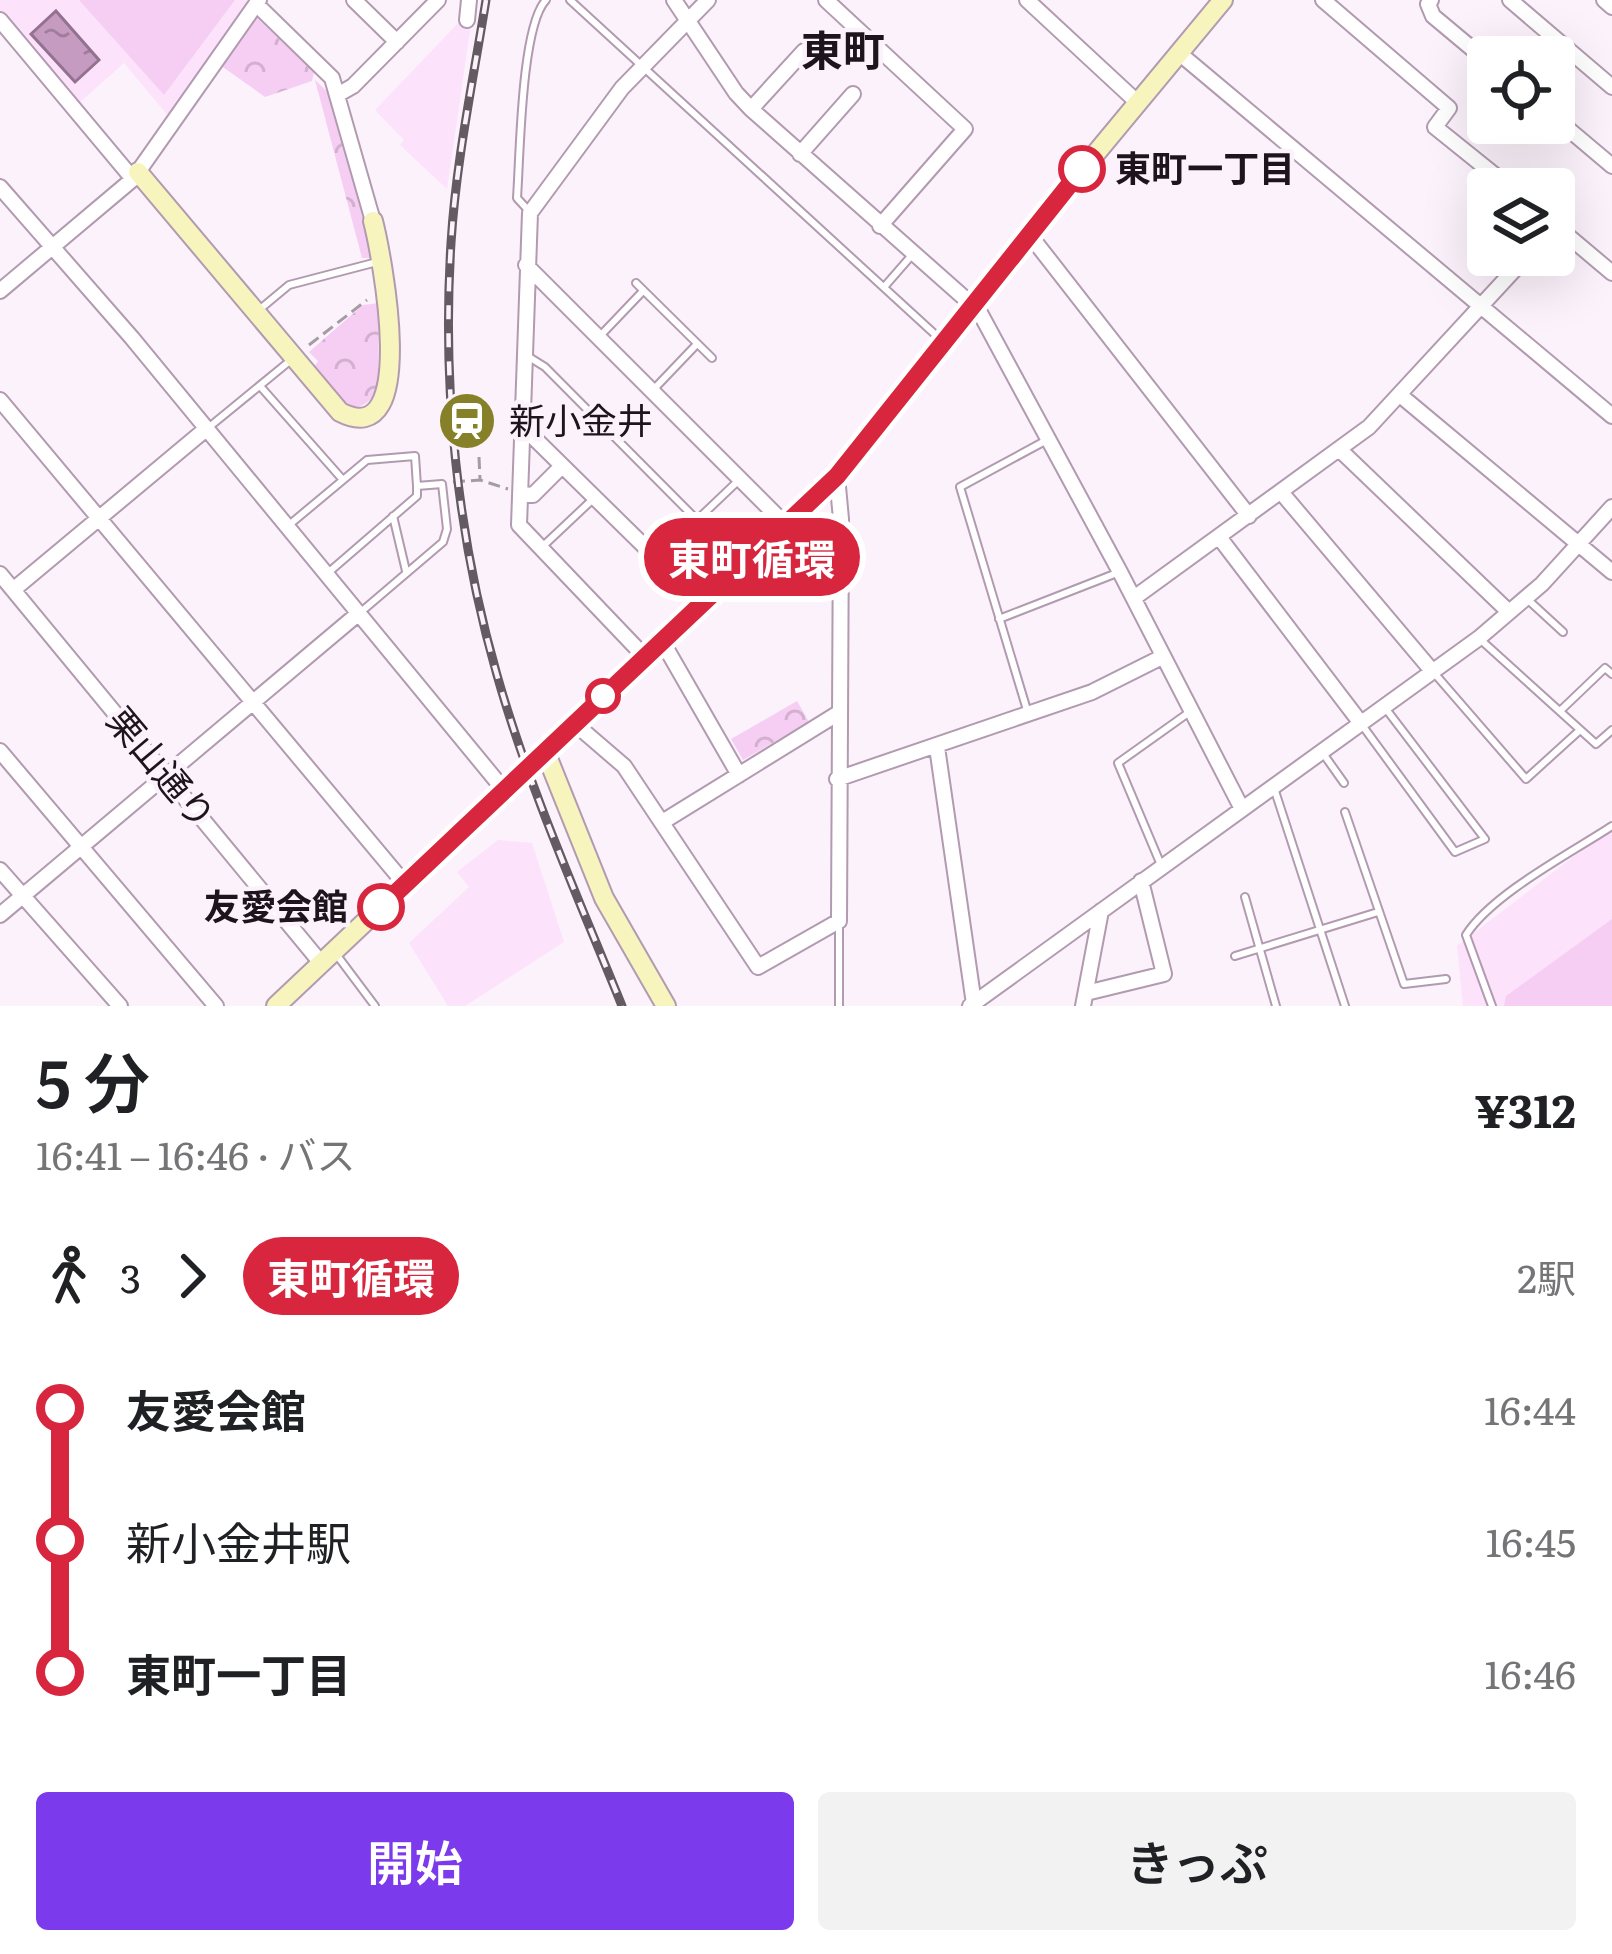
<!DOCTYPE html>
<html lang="ja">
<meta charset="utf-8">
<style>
body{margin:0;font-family:Literata,"Noto Sans JP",serif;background:#f2f2f2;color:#202124;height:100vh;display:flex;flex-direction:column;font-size:45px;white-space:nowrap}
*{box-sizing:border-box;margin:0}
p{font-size:39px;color:#757577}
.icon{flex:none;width:66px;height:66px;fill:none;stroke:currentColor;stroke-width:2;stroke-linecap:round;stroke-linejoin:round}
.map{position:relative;height:1006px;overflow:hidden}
.drawer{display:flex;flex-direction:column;background:#fff;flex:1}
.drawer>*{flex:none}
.badge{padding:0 24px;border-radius:39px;font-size:42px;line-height:78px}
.fabs{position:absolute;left:1467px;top:36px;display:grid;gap:24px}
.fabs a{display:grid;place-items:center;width:108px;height:108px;border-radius:12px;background:#fff;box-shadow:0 12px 48px #0002;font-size:60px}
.map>.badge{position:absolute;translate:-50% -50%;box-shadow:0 0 0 6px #fff}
.legs{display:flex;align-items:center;gap:18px;height:132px;padding:0 36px;font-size:39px}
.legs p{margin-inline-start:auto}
.head{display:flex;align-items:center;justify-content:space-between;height:204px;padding:0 36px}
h1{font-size:66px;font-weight:600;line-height:90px}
.primary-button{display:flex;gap:24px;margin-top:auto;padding:24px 36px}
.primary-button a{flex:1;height:138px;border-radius:12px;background:#7c3aed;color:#fff;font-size:48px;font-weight:600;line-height:138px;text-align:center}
.primary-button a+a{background:#f2f2f2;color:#202124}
ul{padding:0 36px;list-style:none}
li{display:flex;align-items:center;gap:42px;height:132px;font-size:45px}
li i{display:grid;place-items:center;width:18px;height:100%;margin:0 15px;background:currentColor}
li i::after{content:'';width:30px;height:30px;margin:-15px;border:9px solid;border-radius:50%;background:#fff}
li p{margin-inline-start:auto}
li:first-child i{background:linear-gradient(#0000 50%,currentColor 0)}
li:last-child i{background:linear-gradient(currentColor 50%,#0000 0)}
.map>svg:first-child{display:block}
.built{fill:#fce2fa}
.forest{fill:url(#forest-crowns)}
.garden{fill:#f6cef3}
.water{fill:url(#water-ripples);stroke:#937290;stroke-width:3}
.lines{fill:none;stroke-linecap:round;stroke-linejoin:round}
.lane-casing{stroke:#b29ab0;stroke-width:10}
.street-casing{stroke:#b29ab0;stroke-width:18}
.secondary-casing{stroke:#b29ab0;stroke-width:22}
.path{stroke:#a59ba4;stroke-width:3;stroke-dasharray:12 6;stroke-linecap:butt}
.lane{stroke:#fff;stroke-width:6}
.street{stroke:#fff;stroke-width:14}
.secondary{stroke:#f7f4be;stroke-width:18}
.rail-casing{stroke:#635a62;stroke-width:9}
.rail{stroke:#fcf2fb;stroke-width:4.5;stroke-dasharray:14;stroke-linecap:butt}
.line-1-casing{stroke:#fff;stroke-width:27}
.line-1{stroke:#d7263d;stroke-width:18}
.stop-1-dot{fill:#fff;stroke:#d7263d;stroke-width:6}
.labels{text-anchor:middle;stroke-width:9;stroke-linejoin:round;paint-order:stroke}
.stop-label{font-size:36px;font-weight:bold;fill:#1d141c;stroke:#fcf2fb;text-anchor:start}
.poi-label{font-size:36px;fill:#1d141c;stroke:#fcf2fb;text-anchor:start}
.street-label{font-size:36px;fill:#1d141c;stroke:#fcf2fb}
.quarter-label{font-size:42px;font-weight:bold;fill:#1d141c;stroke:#fcf2fb}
</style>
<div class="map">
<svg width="1612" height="1006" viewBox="0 0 1612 1006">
<defs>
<pattern id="forest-crowns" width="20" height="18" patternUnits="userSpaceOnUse" patternTransform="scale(3)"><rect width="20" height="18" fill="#f6cef3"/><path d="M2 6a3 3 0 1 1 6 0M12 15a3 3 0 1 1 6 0" fill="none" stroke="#d2b0d0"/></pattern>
<pattern id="water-ripples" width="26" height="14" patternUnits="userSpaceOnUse" patternTransform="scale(3)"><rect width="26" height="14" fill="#c69bc2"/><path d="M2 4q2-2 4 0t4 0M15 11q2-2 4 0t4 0" fill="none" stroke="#a07d9d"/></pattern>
</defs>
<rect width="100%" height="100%" fill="#fcf2fb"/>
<path class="built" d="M0,0H252L170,118L124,63L79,103L0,10Z
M463,18L471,24L447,189L400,145L404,140L375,110Z
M1612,827V1006H1463L1457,946Z
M498,840L532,843L564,942L465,1006H448L409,943L469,887L457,872Z"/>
<path class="forest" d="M255,16L314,72L312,81L265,97L220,65Z
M315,80L335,99L369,222L372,258H362Z
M379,303L378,390C353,429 331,390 313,369L318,361L309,352L363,305Z
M797,701L809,722L743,760L731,739Z"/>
<path class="garden" d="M79,0H235L164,95Z
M1612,919V1006H1504L1506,996Z"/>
<path class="water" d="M56,11L99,60L75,82L31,34Z"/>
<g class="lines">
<defs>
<path id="lane" d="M570,0L939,338
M528,210L517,198C520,157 521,26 546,0
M636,283L712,358
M885,286L912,255
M259,310L289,285L377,262
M601,335L643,291
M529,357L545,367L697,520L739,480
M260,386L343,480
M654,389L697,344
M208,428L291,360
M393,516L406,571
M289,525L367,460L415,456L417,486L442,484L447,529L443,542L362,611
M541,548L592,500
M329,572L417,496V488
M1526,598L1563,632
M999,619L1117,573
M1482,641L1596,744L1612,730
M1435,674L1526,779L1580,730
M1027,710L960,487L1045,441
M1560,711L1605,668L1612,674
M1362,725L1455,852L1485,839L1386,709
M1322,752L1344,783
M1274,788L1345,1006
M1345,812L1404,984L1446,979
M1161,865L1118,763L1191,711
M1245,897L1276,1006
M839,926V1006
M336,954L375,1006
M1235,956L1378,912
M1492,1006L1466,935C1492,894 1571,853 1612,826"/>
<path id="street" d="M354,0L397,42
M674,0L736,93L751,109L979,311L1120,572L1241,807
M826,0L965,129L880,226
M1027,0L1137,102
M1323,0L1449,108L1435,127L1512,189
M1431,0L1428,4L1433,16L1488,62
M1510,0L1612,87
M1604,0L1612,7
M256,4L332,78L373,221
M0,20L133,179
M467,20L469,0
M1179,53L1612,416
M339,94L353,86L438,0
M751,109L804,51
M1554,117L1612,166
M800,154L853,94
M0,187L132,338L504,790
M1554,224L1612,273
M1029,234L1249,516
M526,265L786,525
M0,291L133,179L259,0
M1400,395L1612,572
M0,400L405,884
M525,429L702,603
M1340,450L1509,612
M1281,492L1433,672
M521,494L533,495L562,466
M1219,537L1360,722
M0,574L321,963
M13,590L206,429
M1134,598L1369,427L1528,255
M662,641L739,775
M645,657L519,525L530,213L622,88L708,0
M574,723L624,766L758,967L839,921L841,519L837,476
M937,747L974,1004
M0,751L216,1006
M837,779L1092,692L1162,657
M664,821L837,714
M0,870L120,1006
M0,915L359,613
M1086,993L1164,974L1141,881
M970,1006L1479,638L1542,584L1612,507
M1083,1006L1101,911"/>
<path id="secondary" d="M138,172L340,412C421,454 381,252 373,221
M545,751L604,898L666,1006
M276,1006L837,476L1029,234L1223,0"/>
</defs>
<use href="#lane" class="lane-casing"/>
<use href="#street" class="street-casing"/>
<use href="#secondary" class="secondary-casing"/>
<path class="path" d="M309,345L367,300
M479,457L480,479
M453,482L480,480L508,489"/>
<use href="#lane" class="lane"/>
<use href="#street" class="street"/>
<use href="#secondary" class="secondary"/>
<defs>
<path id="rail" d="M486,0C473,81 456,161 451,243C442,387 457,536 497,675C529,788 578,897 622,1006"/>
</defs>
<use href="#rail" class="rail-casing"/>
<use href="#rail" class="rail"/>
</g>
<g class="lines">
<defs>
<path id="line-1" d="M381,907L837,476L1082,169"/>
</defs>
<use href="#line-1" class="line-1-casing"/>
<use href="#line-1" class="line-1"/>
</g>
<defs>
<symbol id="station-disc" viewBox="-11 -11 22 22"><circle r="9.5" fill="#868028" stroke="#fcf2fb"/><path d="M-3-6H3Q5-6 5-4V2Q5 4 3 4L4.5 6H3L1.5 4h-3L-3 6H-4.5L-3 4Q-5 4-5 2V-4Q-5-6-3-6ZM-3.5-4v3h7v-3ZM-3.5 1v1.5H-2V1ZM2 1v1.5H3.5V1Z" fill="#fff"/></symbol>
</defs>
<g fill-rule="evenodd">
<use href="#station-disc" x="434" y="388" width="66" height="66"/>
</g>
<g class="stop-1-dot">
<circle cx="1082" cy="169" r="21"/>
<circle cx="603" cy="696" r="15"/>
<circle cx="381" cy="907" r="21"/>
</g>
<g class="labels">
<g class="stop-label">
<text x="1115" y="182">東町一丁目</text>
<text x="348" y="920" text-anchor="end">友愛会館</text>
</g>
<g class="poi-label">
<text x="509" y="434">新小金井</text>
</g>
<g class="street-label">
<text transform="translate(161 768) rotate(50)" y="13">栗山通り</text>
</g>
<g class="quarter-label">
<text x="843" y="66">東町</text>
</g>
</g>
</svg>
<div class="fabs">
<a><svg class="icon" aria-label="locate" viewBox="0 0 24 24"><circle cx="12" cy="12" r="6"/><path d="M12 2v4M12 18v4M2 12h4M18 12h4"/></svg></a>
<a><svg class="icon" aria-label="layers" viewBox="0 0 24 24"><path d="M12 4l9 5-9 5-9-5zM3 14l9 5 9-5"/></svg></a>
</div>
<b class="badge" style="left:752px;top:557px;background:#d7263d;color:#fff">東町循環</b>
</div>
<section class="drawer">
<div class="head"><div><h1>5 分</h1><p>16:41 – 16:46 · バス</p></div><b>¥312</b></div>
<div class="legs"><svg class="icon" aria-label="walk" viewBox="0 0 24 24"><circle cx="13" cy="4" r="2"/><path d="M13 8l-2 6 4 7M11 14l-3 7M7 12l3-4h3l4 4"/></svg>3<svg class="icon" aria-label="forward" viewBox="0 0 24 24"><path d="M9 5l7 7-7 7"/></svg><b class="badge" style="background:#d7263d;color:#fff">東町循環</b><p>2駅</p></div>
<ul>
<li><i style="color:#d7263d"></i><b>友愛会館</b><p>16:44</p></li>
<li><i style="color:#d7263d"></i><span>新小金井駅</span><p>16:45</p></li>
<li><i style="color:#d7263d"></i><b>東町一丁目</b><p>16:46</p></li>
</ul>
<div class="primary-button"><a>開始</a><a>きっぷ</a></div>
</section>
